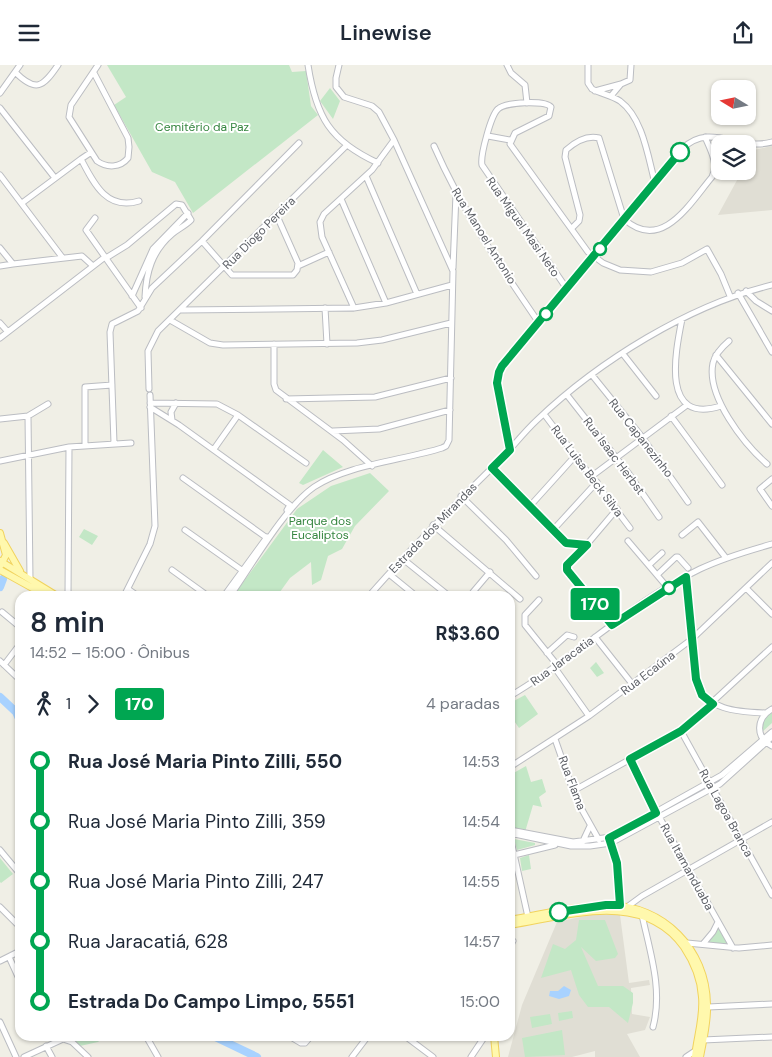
<!DOCTYPE html>
<html lang="pt">
<meta charset="utf-8">
<style>
body{margin:0;font-family:"DM Sans",sans-serif;background:#f6f6f7;color:#1f2937;height:100vh;display:flex;flex-direction:column;font-size:19px;white-space:nowrap}
*{box-sizing:border-box;margin:0}
p{font-size:16px;color:#747a83}
.icon{flex:none;width:28px;height:28px;fill:none;stroke:currentColor;stroke-width:2;stroke-linecap:round;stroke-linejoin:round}
.map{position:relative;flex:1;overflow:hidden}
.panel{position:absolute;left:15px;top:526px;width:500px;height:450px;display:flex;flex-direction:column;background:#fff;border-radius:15px;box-shadow:0 1px 4px #0004}
.panel>*{flex:none}
.badge{padding:0 10px;border-radius:4px;font-size:18px;line-height:32px}
.needle{width:32px;rotate:280deg}
.tools{position:absolute;left:711px;top:15px;display:grid;gap:10px}
.tools a{display:grid;place-items:center;width:45px;height:45px;border-radius:10px;background:#fff;box-shadow:0 1px 4px #0004;font-size:25px}
.map>.badge{position:absolute;translate:-50% -50%;box-shadow:0 0 0 2px #fff}
.legs{display:flex;align-items:center;gap:8px;height:55px;padding:0 15px;font-size:16px}
.legs p{margin-inline-start:auto}
.head{display:flex;align-items:center;justify-content:space-between;height:85px;padding:0 15px}
h1{font-size:28px;font-weight:600;line-height:38px}
ul{padding:0 15px;list-style:none}
li{display:flex;align-items:center;gap:18px;height:60px;font-size:19px}
li i{display:grid;place-items:center;width:8px;height:100%;margin:0 6px;background:currentColor}
li i::after{content:'';width:12px;height:12px;margin:-6px;border:4px solid;border-radius:50%;background:#fff}
li p{margin-inline-start:auto}
li:first-child i{background:linear-gradient(#0000 50%,currentColor 0)}
li:last-child i{background:linear-gradient(currentColor 50%,#0000 0)}
header{display:flex;justify-content:space-between;align-items:center;height:65px;padding:0 15px;background:#fff;font-size:22px;font-weight:600}
.map>svg:first-child{display:block}
.education{fill:#e0ded4}
.green{fill:#c3e7c6}
.water{fill:#a8d2ff}
.lines{fill:none;stroke-linecap:round;stroke-linejoin:round}
.canal{stroke:#a8d2ff;stroke-width:4.5}
.river{stroke:#a8d2ff;stroke-width:8}
.minor-casing{stroke:#bbbdc2;stroke-width:7}
.major-casing{stroke:#f1d35e;stroke-width:8}
.minor{stroke:#fff;stroke-width:5}
.major{stroke:#fff8ad;stroke-width:6}
.line-1-casing{stroke:#fff;stroke-width:11}
.line-1{stroke:#00a651;stroke-width:8}
.stop-1-dot{fill:#fff;stroke:#00a651;stroke-width:2.5}
.labels{text-anchor:middle;stroke-width:4;stroke-linejoin:round;paint-order:stroke}
.park-label{font-size:12px;fill:#368640;stroke:#fff}
.street-label{font-size:12px;fill:#5e6167;stroke:#fff}
</style>
<header><svg class="icon" aria-label="menu" viewBox="0 0 24 24"><path d="M4 6h16M4 12h16M4 18h16"/></svg>Linewise<svg class="icon" aria-label="share" viewBox="0 0 24 24"><path d="M12 15V3M7 8l5-5 5 5M5 13v7h14v-7"/></svg></header>
<div class="map">
<svg width="772" height="992" viewBox="0 0 772 992">
<rect width="100%" height="100%" fill="#f0efe6"/>
<path class="education" d="M772,81V145L718,150L742,106H748V96L754,85Z
M595,849L620,850L629,918L649,915L650,920L631,923L632,949L650,952L645,965L627,969L640,992H595V986L572,992H508L522,940L557,857Z"/>
<path class="green" d="M107,0H289L292,7L306,6L311,41L318,50L193,148L175,117L152,107L114,40L126,32Z
M330,23L340,36L333,54L320,36Z
M323,385L343,402L303,420L299,418Z
M370,408L389,426L355,461L342,484L328,491L321,515L312,520L311,497L290,513L277,531H233L297,444L331,421Z
M84,464L98,471L92,480L79,472Z
M596,597L604,608L597,612L590,603Z
M525,630L538,649L519,663L510,650V638Z
M772,646V658L762,667V653Z
M526,701L531,717L542,714L546,727L539,732L542,742L533,740L525,767L510,762V710Z
M514,774L535,778V780L517,785Z
M529,790L531,804L522,806L520,793Z
M0,793L13,809L1,818L0,817Z
M579,855H605L618,889L615,893L596,896L581,882L598,921H623L633,928V938L628,958L609,942H588L579,930L571,905L541,913L553,879L565,884L576,875Z
M719,861L731,882L704,878Z
M572,946L573,953L559,956L558,948Z
M550,949L552,959L532,963L530,952Z
M562,965L565,990L525,992L522,973Z
M71,971H104L98,977L80,981Z"/>
<path class="water" d="M564,921L571,925L569,931L559,934L549,931L550,926H558Z"/>
<g class="lines">
<path class="canal" d="M16,647L20,652"/>
<path class="river" d="M0,522L3,514
M0,632L16,647L20,656
M213,971L257,992"/>
<defs>
<path id="minor" d="M308,0C316,52 330,76 378,98
M507,0L511,8L525,20L527,38
M588,0V18L592,24C601,29 611,30 620,36C643,53 648,92 655,118
M15,7C36,28 43,22 58,0
M94,8L128,73L129,82L128,93C120,103 107,103 97,96L69,52L71,40L98,0
M595,26L621,19
M0,28L20,0
M611,31L621,19L630,15L631,0
M0,43L55,113
M488,71L510,75
M434,81C462,145 500,201 539,258
M90,88L81,94C94,119 107,146 139,136
M0,110L62,192
M366,111L417,229
M341,134L386,238
M22,138L81,94
M95,153L86,165L105,192
M572,163L579,156L580,150L565,92L566,85C575,77 587,70 599,73L624,154C662,188 690,138 712,112C719,99 710,84 705,72
M202,176L232,210H293L297,205L298,198L277,151
M0,183L13,199L82,191L93,201
M106,193L127,180L176,139L182,140L191,155C185,161 178,164 172,169C152,186 146,208 145,232
M0,201L13,199
M298,201L329,187
M453,203L456,129
M567,224L482,100C480,91 491,50 498,44C505,37 545,35 551,42L549,51L515,68L510,79L588,187L603,198L620,205L651,207L682,198L707,184L721,209L730,231
M746,226L756,236L772,246
M738,228L772,287
M132,231L153,184L188,148
M325,243L327,279
M354,243L322,172L320,157L324,149L372,105L394,75
M181,245L354,243L386,238L452,220
M682,254C675,289 661,360 721,341
M170,255L210,278L223,280L357,278L382,275L451,258
M0,258L8,267
M0,273L105,192L141,243
M729,276C722,282 715,289 713,298C706,331 744,379 767,399
M274,279V319L276,325L343,375L372,401
M623,289L656,331
M716,290L772,359
M592,310L642,372L688,437
M149,324L148,286L158,266L346,81
M567,330L629,409L659,452
M286,334L375,332L451,313
M150,338L217,339L238,350L214,384
M150,342L179,360L283,435L290,440L287,445
M544,349L630,463
M238,350L306,398
M28,351L30,514
M671,351L722,420
M0,354L28,351L48,339
M172,355L171,347L176,338
M333,366L379,364L450,345
M114,378L110,267L112,259L138,246L152,223L202,176L299,78
M85,381V322L112,320
M511,385L498,325L499,307L682,84C711,56 738,87 772,77
M0,396L69,382L131,378
M492,403L566,478L587,480
M592,411L687,340
M183,413L267,473
M772,414L760,424L772,441
M461,431L506,475L536,511
M530,441L576,390
M433,460L520,534
M185,465L243,506
M553,465L597,417
M682,470L698,457L726,493
M628,476L668,523
M403,494L449,531
M649,500L662,488
M172,505L208,531
M389,509L416,531
M657,510L676,492H678L688,503
M686,512L696,614C705,646 738,647 766,648
M746,523L772,549
M128,524L138,531
M473,527L490,507
M68,531L69,382
M124,531L150,479L155,461L150,330
M224,531L267,472
M230,531C252,500 284,443 314,422C346,400 404,395 442,383L446,381L449,375L453,206L394,75L379,47L372,41L344,32L336,22V13L339,0
M369,531C410,484 454,440 498,397C512,383 523,368 537,355C599,296 689,240 772,220
M539,535L525,550V560L558,601
M2,547L20,562
M612,560L570,511L567,503L617,444
M595,572L633,620
M547,588L567,570L574,572
M0,596L20,615
M4,600L20,579
M555,603L589,651
M510,631C576,593 631,537 700,504C723,493 747,486 772,479
M772,644C756,653 755,673 772,681
M681,666L772,830
M555,674L576,734L599,775
M630,694L657,748L733,883
M510,702L589,651L692,574L772,498
M573,726L681,666L772,582
M510,765L573,777L611,772L722,710L772,667
M510,768L571,781H590L611,778L720,719L772,672
M510,771L528,852
M610,775L617,798L620,841
M582,778L590,761
M0,785L20,809
M510,791L555,780
M0,842L20,862
M627,842L642,831L772,757
M642,850C650,887 663,925 653,962
M687,878L739,883L772,880
M703,879L713,867L718,857
M510,882L513,876
M9,892L20,916
M0,896L20,886
M708,942L772,939
M0,957L16,992
M146,971L158,992
M281,971V972
M405,971L433,992
M291,972L301,978H305L311,971
M703,975L772,972
M46,981L52,992
M24,992L63,974L72,977L88,992
M352,992L368,971
M471,992L485,971
M686,992L695,986"/>
<path id="major" d="M0,468L6,490L1,500
M4,478L20,506
M0,496L57,531
M0,505L47,531
M510,855C540,850 578,840 608,840C664,841 706,884 707,939C708,957 703,975 700,992
M510,860C567,851 643,824 684,882C694,897 701,913 702,932C704,952 697,972 695,992
M494,971L496,992"/>
</defs>
<use href="#minor" class="minor-casing"/>
<use href="#major" class="major-casing"/>
<use href="#minor" class="minor"/>
<use href="#major" class="major"/>
</g>
<g class="lines">
<defs>
<path id="line-1" d="M559,847L606,840H620L617,798L609,773L656,748L630,694L681,666L713,639L702,630L696,614L686,512L612,560L567,505V500L587,480L566,478L492,403L510,385L497,318L499,307L502,301L680,87"/>
</defs>
<use href="#line-1" class="line-1-casing"/>
<use href="#line-1" class="line-1"/>
</g>
<g class="stop-1-dot">
<circle cx="680" cy="87" r="9"/>
<circle cx="600" cy="184" r="6"/>
<circle cx="546" cy="249" r="6"/>
<circle cx="669" cy="523" r="6"/>
<circle cx="559" cy="847" r="9"/>
</g>
<g class="labels">
<g class="park-label">
<text x="202" y="66">Cemitério da Paz</text>
<text x="320" y="460">Parque dos<tspan x="320" dy="14">Eucaliptos</tspan></text>
</g>
<g class="street-label">
<text transform="translate(523 162) rotate(55)" y="4">Rua Miguel Masi Neto</text>
<text transform="translate(259 168) rotate(-45)" y="4">Rua Diogo Pereira</text>
<text transform="translate(484 171) rotate(58)" y="4">Rua Manoel Antonio</text>
<text transform="translate(641 373) rotate(52)" y="4">Rua Capanezinho</text>
<text transform="translate(614 391) rotate(53)" y="4">Rua Isaac Herbst</text>
<text transform="translate(587 406) rotate(53)" y="4">Rua Luisa Beck Silva</text>
<text transform="translate(433 463) rotate(-46)" y="4">Estrada dos Mirandas</text>
<text transform="translate(562 596) rotate(-36)" y="4">Rua Jaracatia</text>
<text transform="translate(648 608) rotate(-37)" y="4">Rua Ecaúna</text>
<text transform="translate(572 718) rotate(69)" y="4">Rua Flama</text>
<text transform="translate(726 748) rotate(61)" y="4">Rua Lagoa Branca</text>
<text transform="translate(687 802) rotate(61)" y="4">Rua Itamanduaba</text>
</g>
</g>
</svg>
<div class="tools">
<a><svg class="needle" viewBox="-14 -14 28 28"><path d="M0-13l5 13h-10z" fill="#e53935"/><path d="M0 13l5-13h-10z" fill="#747a83"/></svg></a>
<a><svg class="icon" aria-label="layers" viewBox="0 0 24 24"><path d="M12 4l9 5-9 5-9-5zM3 14l9 5 9-5"/></svg></a>
</div>
<b class="badge" style="left:595px;top:539px;background:#00a651;color:#fff">170</b>
<section class="panel">
<div class="head"><div><h1>8 min</h1><p>14:52 – 15:00 · Ônibus</p></div><b>R$3.60</b></div>
<div class="legs"><svg class="icon" aria-label="walk" viewBox="0 0 24 24"><circle cx="13" cy="4" r="2"/><path d="M13 8l-2 6 4 7M11 14l-3 7M7 12l3-4h3l4 4"/></svg>1<svg class="icon" aria-label="forward" viewBox="0 0 24 24"><path d="M9 5l7 7-7 7"/></svg><b class="badge" style="background:#00a651;color:#fff">170</b><p>4 paradas</p></div>
<ul>
<li><i style="color:#00a651"></i><b>Rua José Maria Pinto Zilli, 550</b><p>14:53</p></li>
<li><i style="color:#00a651"></i><span>Rua José Maria Pinto Zilli, 359</span><p>14:54</p></li>
<li><i style="color:#00a651"></i><span>Rua José Maria Pinto Zilli, 247</span><p>14:55</p></li>
<li><i style="color:#00a651"></i><span>Rua Jaracatiá, 628</span><p>14:57</p></li>
<li><i style="color:#00a651"></i><b>Estrada Do Campo Limpo, 5551</b><p>15:00</p></li>
</ul>
</section>
</div>
